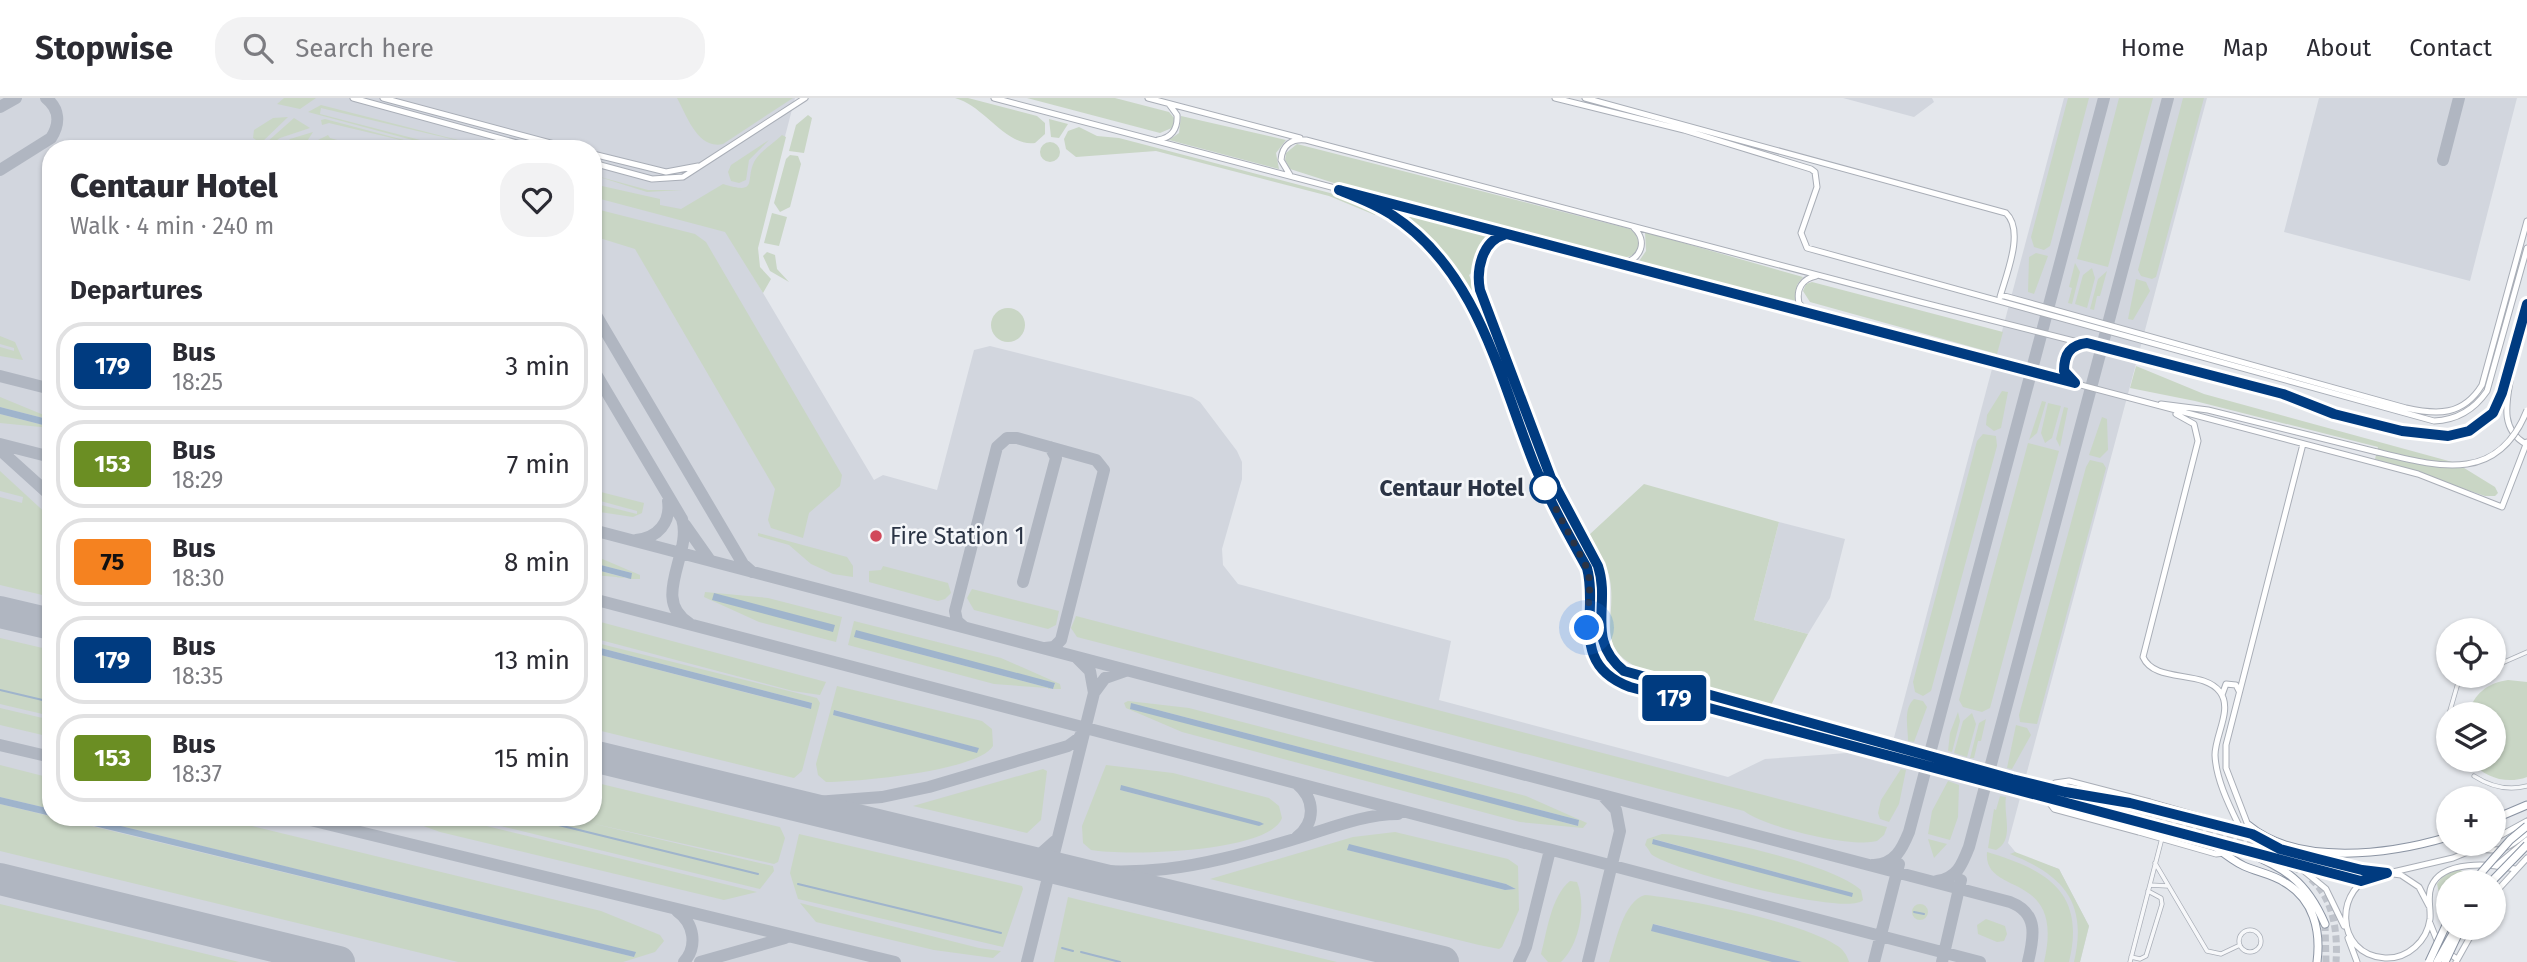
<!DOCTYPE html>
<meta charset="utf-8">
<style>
body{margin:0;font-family:"Fira Sans",sans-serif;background:#f2f2f3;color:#2b2b33;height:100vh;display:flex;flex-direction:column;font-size:26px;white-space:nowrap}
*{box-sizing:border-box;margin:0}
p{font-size:23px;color:#7c7c81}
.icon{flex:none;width:38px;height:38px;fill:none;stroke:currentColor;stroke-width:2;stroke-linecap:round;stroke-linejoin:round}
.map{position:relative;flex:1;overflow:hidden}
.drawer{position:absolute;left:42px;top:42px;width:560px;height:686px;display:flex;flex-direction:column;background:#fff;border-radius:28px;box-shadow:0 2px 5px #0004}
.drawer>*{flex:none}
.badge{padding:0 14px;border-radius:5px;font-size:24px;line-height:46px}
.fabs{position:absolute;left:2436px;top:520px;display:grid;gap:14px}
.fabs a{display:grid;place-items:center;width:70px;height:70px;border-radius:50%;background:#fff;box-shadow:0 2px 5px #0004;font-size:35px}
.you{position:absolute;width:35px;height:35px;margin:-18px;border:5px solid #fff;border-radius:50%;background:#1a73e8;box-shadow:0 0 0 10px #1a73e833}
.map>.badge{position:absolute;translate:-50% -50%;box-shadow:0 0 0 4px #fff}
h2{padding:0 28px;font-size:26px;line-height:63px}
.round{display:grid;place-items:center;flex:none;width:74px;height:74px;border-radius:28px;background:#f2f2f3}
.headline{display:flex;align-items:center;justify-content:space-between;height:119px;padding:0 28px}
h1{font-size:33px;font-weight:800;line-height:52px}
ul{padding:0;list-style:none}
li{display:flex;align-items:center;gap:21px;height:88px;margin:0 14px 10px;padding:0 14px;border:4px solid #e1e1e2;border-radius:28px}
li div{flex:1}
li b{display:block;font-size:26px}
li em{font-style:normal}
li .badge{min-width:77px;font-weight:700;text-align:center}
header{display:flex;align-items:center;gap:42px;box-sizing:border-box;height:98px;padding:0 35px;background:#fff;border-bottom:2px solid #e1e1e2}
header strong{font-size:33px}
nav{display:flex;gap:38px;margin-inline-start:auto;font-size:24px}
.search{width:490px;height:63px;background:#f2f2f3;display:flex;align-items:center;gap:18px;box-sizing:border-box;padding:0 24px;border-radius:28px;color:#7c7c81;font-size:26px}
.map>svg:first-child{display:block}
.built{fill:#d2d6de;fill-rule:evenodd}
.green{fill:#c9d6c5;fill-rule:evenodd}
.water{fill:#9fb4cc}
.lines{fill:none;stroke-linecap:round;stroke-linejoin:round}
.stream{stroke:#9fb4cc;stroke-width:2}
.taxiway{stroke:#b0b6c1;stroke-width:12}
.runway{stroke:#b0b6c1;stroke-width:32}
.highway-tunnel{stroke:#bfc3cb;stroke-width:7;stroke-dasharray:7 3.5;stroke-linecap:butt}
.street-casing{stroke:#a9aeb7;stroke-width:5}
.secondary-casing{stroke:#a9aeb7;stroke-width:7}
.highway-casing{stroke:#8b94a3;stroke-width:9}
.street{stroke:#f7f8fa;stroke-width:3.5}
.secondary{stroke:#fff;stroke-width:5}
.highway{stroke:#fff;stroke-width:7}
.secondary-bridge-casing{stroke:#a9aeb7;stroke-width:7;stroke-linecap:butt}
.highway-bridge-casing{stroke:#8b94a3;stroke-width:9;stroke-linecap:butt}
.secondary-bridge{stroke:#fff;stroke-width:5}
.highway-bridge{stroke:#fff;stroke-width:7}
.line-casing{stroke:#fff;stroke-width:16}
.line{stroke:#003b80;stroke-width:10}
.walk{stroke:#2b3445;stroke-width:7;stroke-dasharray:0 12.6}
.stop-dot{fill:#fff;stroke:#003b80;stroke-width:3.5}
.poi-dot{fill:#d1495b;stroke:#f4f6f9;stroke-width:2.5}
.labels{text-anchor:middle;stroke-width:5;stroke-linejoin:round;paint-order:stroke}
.stop-label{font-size:23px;font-weight:bold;fill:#2b3445;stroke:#f4f6f9;text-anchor:end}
.poi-label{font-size:23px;fill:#2b3445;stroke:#f4f6f9;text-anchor:start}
</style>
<header>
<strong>Stopwise</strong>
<div class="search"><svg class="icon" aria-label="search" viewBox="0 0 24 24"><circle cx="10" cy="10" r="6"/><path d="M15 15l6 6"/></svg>Search here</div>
<nav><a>Home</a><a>Map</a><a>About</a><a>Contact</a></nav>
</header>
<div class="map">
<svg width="2527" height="864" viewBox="0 0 2527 864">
<rect width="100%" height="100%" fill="#e4e7ec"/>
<path class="built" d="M0,0H795L750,173L874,382L883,377L937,392L974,252L990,248L1192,299L1200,304L1237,353L1242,364V381L1222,451L1223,467L1238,486L1451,543L1439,602L1728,679L1765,661L1847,655L1887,666L2064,0H2207L2008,745L2018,757L2059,771L2089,828L2080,864H0ZM51,51H593V719H51Z
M1843,0H1932L1934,4L1914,19Z
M2319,0H2517L2470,183L2284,134Z
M1779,424L1845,441L1830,500L1808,536L1754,522Z"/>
<path class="green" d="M284,0H316L300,11L277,6Z
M677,0H793L723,46C698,52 687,18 677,0Z
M955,0H968L1037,18L1045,25V36L1035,45C1006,49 985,8 955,0Z
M1027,0H1115L1169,14L1175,21L1174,29L1160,35Z
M2068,0H2089L2050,148L2044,152L2034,149L2031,139Z
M2119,0H2153L2108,169L2077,161Z
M2183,0H2204L2156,179L2152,181L2141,178L2138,172Z
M321,7L493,51L321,10L320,16L447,49L442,50L308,14Z
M808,17L812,20L804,55L789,53L796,27Z
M1181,18L1286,42L1276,55L1279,71L1169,42L1179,35Z
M288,19L261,45L253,40L254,32L273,20Z
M294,20L310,30L280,40L266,50L267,44Z
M325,21L434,50L329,25L322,27L321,22Z
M1049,21L1068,26L1059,40L1051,39Z
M1079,29L1097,38L1119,40L1330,95L1377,114L1375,117L1329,98L1156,53L1076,59L1066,51L1064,41L1068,33Z
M313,34L302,51H280L290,41Z
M328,37L330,40L370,51H314L318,42Z
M782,37L786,39L758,150L760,169L771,181L763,195L725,134L593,99V86L660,101V107L681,111L723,86C759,97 745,83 754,64C759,54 774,45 782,37Z
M769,42L749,62L746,82L739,85L731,83L728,74L731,67Z
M1040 54a10 10 0 1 1 20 0a10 10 0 1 1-20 0Z
M1297,46L1630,131C1639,138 1642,148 1634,157L1624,160L1359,93L1290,71L1285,62L1286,55Z
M790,57L798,58L801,66L790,109L780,114L774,105L786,61Z
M593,77L648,92H682L647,94Z
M596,111L695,136L706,144L842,377L840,388L809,415L803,440L771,430L768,422L775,391L635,151L593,138Z
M772,115L787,119L779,148L764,145Z
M1403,116L1492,138L1483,149L1477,170L1469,177L1474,190L1471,192C1452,162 1432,138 1403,116Z
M1645,134L1803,179L1797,187V203L1637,166L1646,153Z
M767,154L775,157L777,171L789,184L770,173L763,158Z
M2036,155L2048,158L2034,196L2028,194L2029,159Z
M2075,165L2080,174L2072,206L2068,205L2072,190L2069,189Z
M2092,170L2095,180L2087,210L2075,206L2083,177Z
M2107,173L2100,198H2097L2094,212L2090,211L2098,181Z
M2136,181L2146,184L2150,193L2133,222L2128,221Z
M1812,184L2003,234L1997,256L1810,204L1803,193L1806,186Z
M991 227a17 17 0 1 1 34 0a17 17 0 1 1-34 0Z
M0,238L15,244L23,262L0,258V249L14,253V250L0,246Z
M2136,268L2204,296L2456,365L2495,389L2498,395L2495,398H2485L2375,361L2378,349L2195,303L2130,290Z
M2002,293L2008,294L2001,330L1994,333L1986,327L1987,317Z
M0,299L51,320V322L0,309Z
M2042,303L2046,304L2037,335L2029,342Z
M2048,305L2061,308L2052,340L2045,345L2041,335Z
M2064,309L2068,310L2060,349L2056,341Z
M0,316L51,329V330L0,325Z
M2102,319L2107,321L2108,352L2100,360L2089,357Z
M1983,336L1996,338L1997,348L1931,593L1923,598L1915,594L1913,584L1977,343Z
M2028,345L2059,353L1990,610L1982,614L1963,609L1959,602Z
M2090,362L2103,365L2106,370L2037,626L2020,624L2019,617L2086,369Z
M0,373L51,420V499L0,487V399L22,405L23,399L0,393Z
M1644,386L1779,424L1754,522L1808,536L1771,607L1646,573C1592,552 1617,523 1610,482C1607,466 1597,451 1589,437Z
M593,392L644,405L642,415L633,419L593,413V405L637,416V413L593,401Z
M758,435L847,459L853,468V479L833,476L811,466L789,447L758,438Z
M593,457L640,477V481L593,477V471L630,481L632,475L593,465Z
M883,468L948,485L951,495L945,501L938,503L869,484V473L881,472Z
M972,491L1059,513L1056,527L1048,531L974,512L967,500Z
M705,494L768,500L842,519L836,544L759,524L704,499Z
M1076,518L1887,729L1884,737L1877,743C1851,750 1765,729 1744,713L1077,539L1071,530Z
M593,522L826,584L820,597L793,593L593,540Z
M854,523L1001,560L1060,586L1061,591L994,586L848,547ZM854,539L1054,585L1055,586L1053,591Z
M0,540L51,552V618L0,606Z
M593,544L817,600L820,605L802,673L794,680L593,631V555L810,611L812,605L593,548Z
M2508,582L2527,584V679C2506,687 2483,679 2470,662H2494V616H2468C2474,596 2487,585 2508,582Z
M837,588L982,623L992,631L993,648C979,673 856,684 826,684L818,677L816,666ZM835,612L978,650L979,651L833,617Z
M1914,601L1923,603L1927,609L1914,644L1908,643C1908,629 1903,611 1914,601Z
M1128,603L1189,610L1526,698L1587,725L1583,730L1520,724L1182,634L1126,610L1124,605ZM1131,605L1579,722L1578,728H1577Z
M0,610L51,622V639L0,627Z
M1958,614L1960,623L1952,654L1948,653L1950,635Z
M1972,615L1976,626L1967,659L1954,655L1963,623Z
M1986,621L1981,643H1978L1974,660H1970L1979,625Z
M2016,627L2027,630L2031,637L2012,671L2007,670Z
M0,667L51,680V711L0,699Z
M1106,667L1173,675L1269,700L1279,708L1282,720C1270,755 1124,758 1091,752L1083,745L1082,728ZM1121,688L1264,728L1120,692Z
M1043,671L1047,673L1041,722L1027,735L913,708Z
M1901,671L1906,672L1899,706L1889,724L1880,721L1878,715L1881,702Z
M1948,683L1959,687L1958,719L1950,742L1928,736L1932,713Z
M593,684L780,729L785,740L778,764L774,766L586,724L773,768L774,773L760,791L464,719H593Z
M2000,698L2006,699C2003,716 2015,742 1996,752L1988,750L1994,711L1996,712Z
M0,706L634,859L635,854L84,719H215L601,813L660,837L664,843L655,854L623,864H458L0,753Z
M399,719H450L757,794L724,802L440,734Z
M1395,734L1508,761L1518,768L1519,812L1502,849L1499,851L1479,847L1210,781L1353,739ZM1349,747L1506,786L1516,791L1505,792L1348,752Z
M799,736L1022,788L1023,791L1003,849L798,801L790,775Z
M1662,736C1703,737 1832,765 1861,792L1863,802C1849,819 1672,773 1651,756C1650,754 1647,749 1645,747L1647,741ZM1654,741L1853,795L1652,745Z
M1928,741L1947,746L1934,760Z
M1987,754C2047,772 2086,794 2069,864H2044C2066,770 1983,800 1987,754Z
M2015,754L2059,771L2089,828L2080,864H2074C2088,804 2063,777 2010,756Z
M2457,771L2467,775L2470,784H2448V809L2441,804L2437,786L2445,775Z
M1570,783L1577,784C1587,808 1579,847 1561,864H1548L1541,856C1547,834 1551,798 1570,783Z
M1645,797C1688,801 1801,824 1836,847C1843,851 1847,857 1849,864H1802L1654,826L1652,833L1780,864H1609C1616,844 1623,803 1645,797Z
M1068,799L1084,803L1337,864H1054Z
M800,805L979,850L1001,853L993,860L934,852L816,824Z
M0,806L239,864H0Z
M1912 814a8 8 0 1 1 16 0a8 8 0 1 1-16 0Z
M1986,821L2005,828L2007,836L2004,843L1997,844L1978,836L1977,827Z"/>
<path class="water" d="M0,309L51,322V329L0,316Z
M593,465L632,475L631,481L593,471Z
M714,495L835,527L833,534L712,502Z
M856,532L1055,585L1053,591L854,539Z
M593,548L812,605L811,611L593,555Z
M1131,605L1579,722L1578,728L1130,611Z
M834,612L979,650L977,655L833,617Z
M1121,687L1260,724L1264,726L1259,728L1120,692Z
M0,699L51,711V718L0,706Z
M57,719H84L636,854L634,859Z
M1653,741L1853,795L1852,799L1652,746Z
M1349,746L1506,786L1516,791L1505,792L1347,752Z
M1653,826L1802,864H1772L1651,833Z"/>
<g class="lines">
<path class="stream" d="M0,592L51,604
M526,719L758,776
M798,786L1001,835
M1914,814L1924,816
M1062,850L1073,853
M1081,854L1120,864"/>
<path class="taxiway" d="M0,9L16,0
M2443,62L2459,0
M0,72L51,40C60,26 60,11 46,0
M593,212L743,466L752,474
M593,271L682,421C693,455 650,501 689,525
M0,278L51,291
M0,346L51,359
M0,352L51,398
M685,427L709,461
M593,432L2010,804C2039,815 2034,839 2028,864
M636,442C658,440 671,424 668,403
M1023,484L1056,360L1050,349
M593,501L1980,864
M0,511L37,523
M964,529L957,523L955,513L997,349L1007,340H1017L1096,362L1104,372L1061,542L1054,549L1045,550
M1077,560L1090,573L1094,595
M0,647L51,659
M1297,686C1315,701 1316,724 1297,739
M754,697L816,704L882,699L929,689L1068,648L1079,640L1085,629
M298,719L895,864
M1017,760L1037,759L1055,743
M1039,766C1136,783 1196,770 1288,743C1324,733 1361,716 1398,716
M1874,767C1895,766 1902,751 1909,734L2104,0
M1937,783C1957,780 1962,767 1969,749L2168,0
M677,813C694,825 698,848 684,864
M700,864L785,840
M1027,864L1094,595L1105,580L1125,573
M1519,864L1526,849L1550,752
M1588,864L1620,733L1616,712L1604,699
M1874,864L1899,766
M1942,864L1961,782"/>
<path class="runway" d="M0,514L51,526
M593,658L1443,864
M0,781L339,864"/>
<path class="highway-tunnel" d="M2125,712L2251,745L2302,774
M2311,781C2334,801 2338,836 2336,864
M2325,826L2326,864"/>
<defs>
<path id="street" d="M2494,564L2502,565L2527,554
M2449,616L2460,578
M2444,636L2448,620
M2474,678C2491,689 2508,693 2527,688
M2155,765L2207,853L2221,856L2240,847
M2150,787L2168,788
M2239 843a11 11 0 1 1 22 0a11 11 0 1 1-22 0Z
M2131,859L2140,861L2146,858L2162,806L2161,800L2148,793
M2130,864L2162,740"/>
<path id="secondary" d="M353,0L539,51
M383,0L573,51
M994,0L2418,376L2502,409L2527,344
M1148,0L1300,40
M1555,0L1684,32L1811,71L1815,74L1817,89L1801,135L1807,150L2434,323C2457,322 2474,312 2487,293L2527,150
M1585,0L2006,115C2025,133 2006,177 2000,199
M1158,42C1171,40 1178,31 1177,17L1169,6
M593,56L666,74L698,68
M593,65L652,81L683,79L805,0
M1290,77L1281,62C1282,47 1292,40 1306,42L1920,204L2283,296C2330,313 2458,369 2494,313C2513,284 2518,240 2527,206
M1356,99C1470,150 1492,259 1534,365C1548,402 1568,435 1586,470C1599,515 1568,567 1630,589L2237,749
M1504,137C1482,142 1476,172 1480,192L1551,380L1598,469L1602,495L1599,531L1605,549L1624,573L1654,584L2068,695
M1622,165C1641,162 1648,143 1634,130
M2001,197L2406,310C2437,317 2463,318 2482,287L2527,123
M1807,214L1799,205C1796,191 1802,181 1816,178
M2511,278C2507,303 2499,331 2526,346
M2072,283L2064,273C2064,257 2069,248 2085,245
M2161,306L2208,312L2377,354
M2176,316L2194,326L2198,343L2143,559C2155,586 2203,571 2220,594C2233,611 2215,637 2215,657C2216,683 2231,711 2242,734
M2222,597L2226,586L2236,587L2239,593
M2092,699L2252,736L2280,751L2362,772L2401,777L2419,789L2429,808
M2150,704L2241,730
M2249,730L2226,670V647L2303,346
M2139,734L2216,756L2240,753
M2494,741L2527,723
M2478,750C2500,756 2510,749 2527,735
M2250,753L2361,783
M2298,768L2326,791L2344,828
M2496,768L2527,742
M2393,774L2453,760L2487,746
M2380,775C2333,787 2334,857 2385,860C2408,861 2427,843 2430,821C2431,810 2427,800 2431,789C2442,761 2491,766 2515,771
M2494,796L2527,760
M2430,825L2438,845
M2348,840L2357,864
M2447,854L2457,861
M2456,864L2475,830"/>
<path id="highway" d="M2065,694L2125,712
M2494,721L2527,707
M2248,727C2298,769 2391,756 2448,739
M2208,743C2220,752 2231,762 2244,768C2257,774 2272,776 2284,784C2314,801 2321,833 2317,864
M2236,749C2281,770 2304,777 2325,826"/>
</defs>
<use href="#street" class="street-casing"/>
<use href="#secondary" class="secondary-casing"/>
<use href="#highway" class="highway-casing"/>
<use href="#street" class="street"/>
<use href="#secondary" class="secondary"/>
<use href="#highway" class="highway"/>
<defs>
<path id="secondary-bridge" d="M2377,354C2439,369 2498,386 2527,312
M2139,734L2054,711L2048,703V693L2055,685L2069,683L2150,704"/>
<path id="highway-bridge" d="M2473,784L2510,742L2527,728
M2491,784L2527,747
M2429,864L2448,823
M2437,864L2456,830
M2445,864L2461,830"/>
</defs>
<use href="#secondary-bridge" class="secondary-bridge-casing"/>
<use href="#highway-bridge" class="highway-bridge-casing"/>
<use href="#secondary-bridge" class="secondary-bridge"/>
<use href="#highway-bridge" class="highway-bridge"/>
</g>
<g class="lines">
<defs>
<path id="line" d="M1504,137C1482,143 1476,172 1480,192L1551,380L1598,468C1611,507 1585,542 1624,573L2012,681L2065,694L2130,705L2252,736L2280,751L2318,761L2362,772L2387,775L2361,783L1630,589C1568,566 1599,515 1587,470C1568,436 1549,402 1534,366C1499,278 1477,172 1392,117C1376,106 1357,99 1339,92L2075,285L2064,273C2064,256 2070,247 2087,245L2283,296L2334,316L2402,333L2448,338L2469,333L2493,315L2502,295L2527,206"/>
</defs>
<use href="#line" class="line-casing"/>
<use href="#line" class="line"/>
<path class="walk" d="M1545,390L1542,384L1587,470L1590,484L1587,530"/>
</g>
<circle class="stop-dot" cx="1545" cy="390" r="14"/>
<circle class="poi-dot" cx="876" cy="438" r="7"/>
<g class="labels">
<g class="stop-label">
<text x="1524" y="398">Centaur Hotel</text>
</g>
<g class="poi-label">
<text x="890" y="446">Fire Station 1</text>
</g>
</g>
</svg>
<div class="fabs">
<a><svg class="icon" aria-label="locate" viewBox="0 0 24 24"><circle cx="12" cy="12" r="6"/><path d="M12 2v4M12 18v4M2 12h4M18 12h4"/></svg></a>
<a><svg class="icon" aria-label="layers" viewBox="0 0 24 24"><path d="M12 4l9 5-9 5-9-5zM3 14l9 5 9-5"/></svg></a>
<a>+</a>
<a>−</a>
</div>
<div class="you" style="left:1587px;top:530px"></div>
<b class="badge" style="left:1674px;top:600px;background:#003b80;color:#fff">179</b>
<section class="drawer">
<div class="headline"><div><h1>Centaur Hotel</h1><p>Walk · 4 min · 240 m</p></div><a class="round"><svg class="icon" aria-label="heart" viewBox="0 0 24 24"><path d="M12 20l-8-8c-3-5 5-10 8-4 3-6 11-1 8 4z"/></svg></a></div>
<h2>Departures</h2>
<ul>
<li><span class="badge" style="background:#003b80;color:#fff">179</span><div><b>Bus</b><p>18:25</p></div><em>3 min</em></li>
<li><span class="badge" style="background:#6b8e23;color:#fff">153</span><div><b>Bus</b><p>18:29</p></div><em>7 min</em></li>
<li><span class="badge" style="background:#f58220;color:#111">75</span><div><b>Bus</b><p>18:30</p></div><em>8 min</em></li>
<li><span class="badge" style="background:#003b80;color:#fff">179</span><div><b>Bus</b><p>18:35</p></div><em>13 min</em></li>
<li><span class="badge" style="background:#6b8e23;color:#fff">153</span><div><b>Bus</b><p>18:37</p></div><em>15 min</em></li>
</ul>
</section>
</div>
